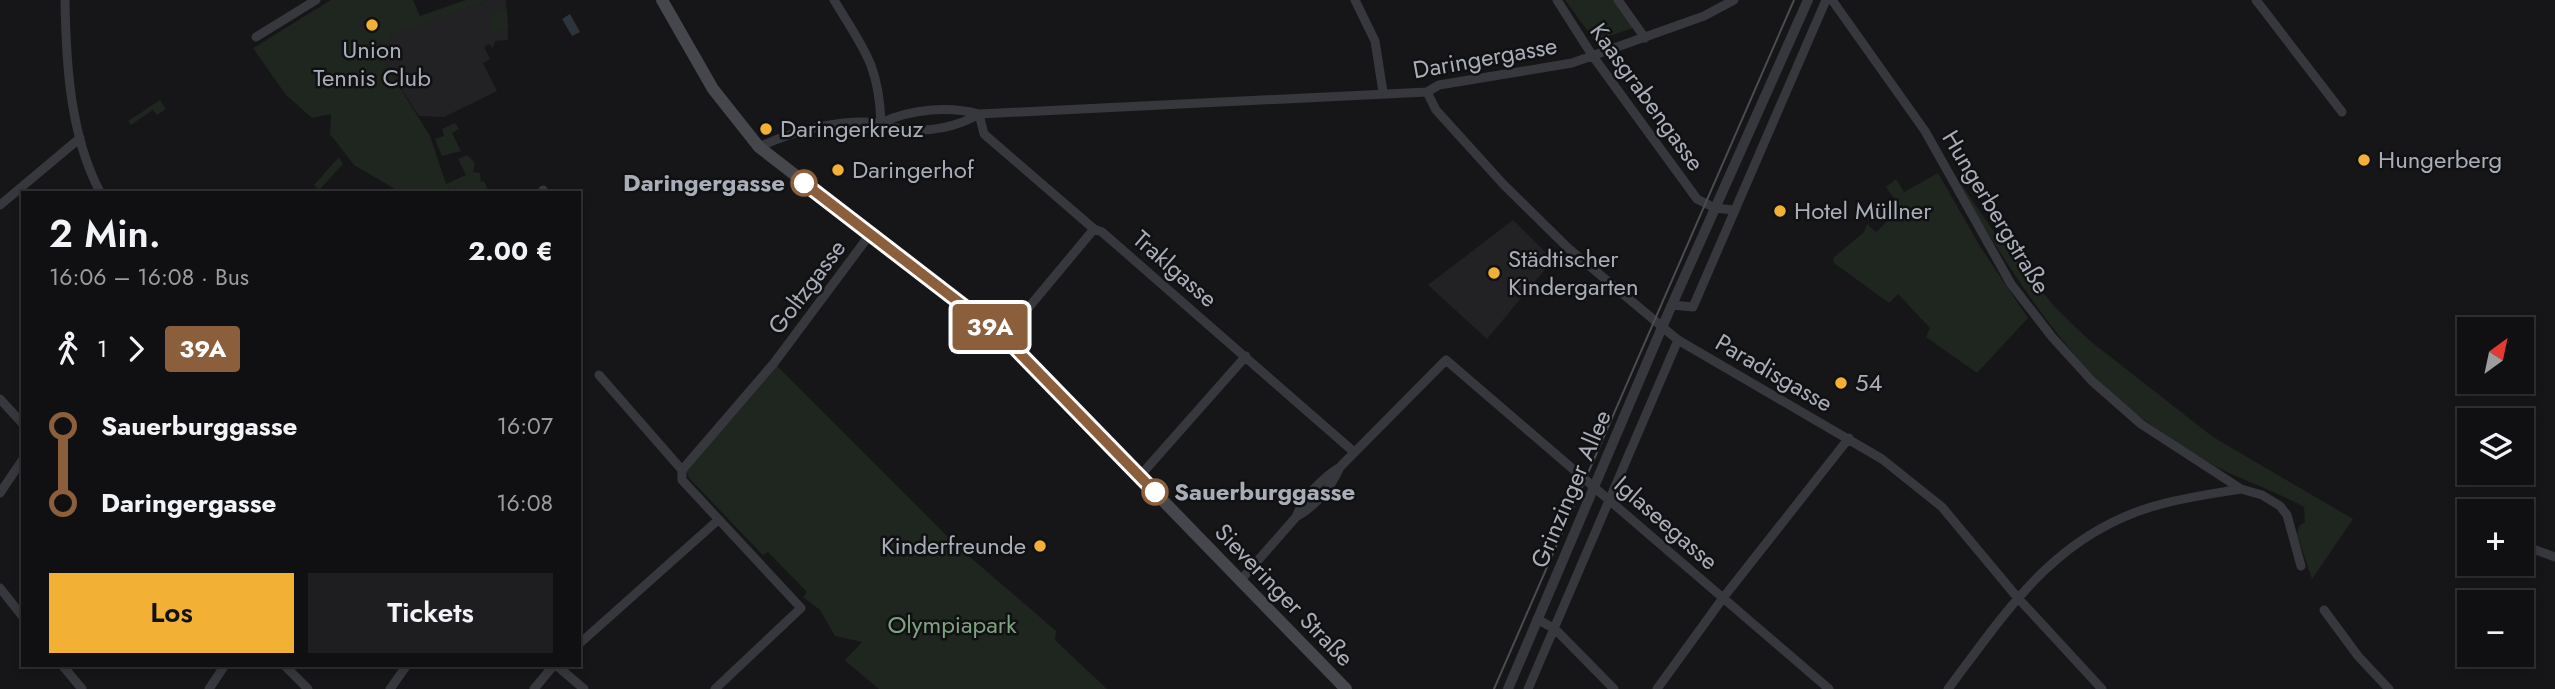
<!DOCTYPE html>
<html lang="de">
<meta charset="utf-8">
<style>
body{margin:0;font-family:Jost,sans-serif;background:#1e1e20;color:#f1f3f6;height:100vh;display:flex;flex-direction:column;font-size:26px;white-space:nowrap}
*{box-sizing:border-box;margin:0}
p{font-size:23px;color:#9c9d9f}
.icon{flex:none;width:38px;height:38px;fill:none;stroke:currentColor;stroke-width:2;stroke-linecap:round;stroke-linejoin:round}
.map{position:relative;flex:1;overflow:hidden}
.side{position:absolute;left:21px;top:191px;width:560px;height:476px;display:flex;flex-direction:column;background:#101012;border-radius:0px;box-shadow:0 4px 10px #0003,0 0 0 2px #303032}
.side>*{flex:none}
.badge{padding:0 14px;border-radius:5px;font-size:24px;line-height:46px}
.needle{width:46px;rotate:33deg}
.buttons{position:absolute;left:2457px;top:317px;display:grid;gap:14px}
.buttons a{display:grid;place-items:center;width:77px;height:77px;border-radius:0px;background:#101012;box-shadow:0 4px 10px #0003,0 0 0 2px #303032;font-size:35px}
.map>.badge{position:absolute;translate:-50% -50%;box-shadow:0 0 0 4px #fff}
.legs{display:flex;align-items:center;gap:10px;height:77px;padding:0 28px;font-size:23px}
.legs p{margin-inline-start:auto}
.summary{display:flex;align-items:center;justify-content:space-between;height:119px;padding:0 28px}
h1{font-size:38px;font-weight:600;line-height:52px}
.cta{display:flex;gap:14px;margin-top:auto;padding:14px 28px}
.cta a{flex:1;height:80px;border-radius:0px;background:#f2b134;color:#111;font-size:28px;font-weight:600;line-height:80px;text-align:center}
.cta a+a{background:#1e1e20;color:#f1f3f6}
ul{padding:0 28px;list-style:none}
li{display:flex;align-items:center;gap:24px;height:77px;font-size:26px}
li i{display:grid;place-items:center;width:10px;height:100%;margin:0 9px;background:currentColor}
li i::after{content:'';width:18px;height:18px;margin:-9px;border:5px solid;border-radius:50%;background:#101012}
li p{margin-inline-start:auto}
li:first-child i{background:linear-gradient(#0000 50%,currentColor 0)}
li:last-child i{background:linear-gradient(currentColor 50%,#0000 0)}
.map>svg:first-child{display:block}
.built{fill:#222225}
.green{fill:#1e261f}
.water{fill:#2c353c}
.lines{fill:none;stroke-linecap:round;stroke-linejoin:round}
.minor{stroke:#37383d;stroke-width:9}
.tertiary{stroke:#37383d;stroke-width:10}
.secondary{stroke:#45474d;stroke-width:12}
.tram{stroke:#4a4c52;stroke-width:2}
.line-1-casing{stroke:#fff;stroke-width:16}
.line-1{stroke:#8b5e3c;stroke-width:10}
.poi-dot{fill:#f2b134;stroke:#111113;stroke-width:2.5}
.stop-1-dot{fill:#fff;stroke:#8b5e3c;stroke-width:3.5}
.labels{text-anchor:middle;stroke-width:5;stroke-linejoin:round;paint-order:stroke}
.poi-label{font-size:24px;fill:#a8adb8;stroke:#111113;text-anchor:start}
.street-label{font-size:24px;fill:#a8adb8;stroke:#111113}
.stop-label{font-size:24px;font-weight:bold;fill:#a8adb8;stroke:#111113;text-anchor:end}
.park-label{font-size:24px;fill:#7fa381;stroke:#111113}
</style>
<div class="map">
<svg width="2555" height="689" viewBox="0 0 2555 689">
<rect width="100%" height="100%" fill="#161618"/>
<path class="built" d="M488,0H506L508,40L495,41L493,48L489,44L484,47L490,59L483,63L497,91L444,117L419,116L385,64L387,40L395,33Z
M1513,220L1553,260L1487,339L1428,285Z"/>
<path class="green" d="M331,0H413L420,16L466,0H488L392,35L386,44L385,64L430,136L446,184L466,175L458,159L467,155L475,163L473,172L480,173L481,182L484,181L487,187L485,192H451L448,187L449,192H400L354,165L330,134L331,114L312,118L286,95L253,48Z
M1565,0H1613L1633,28L1595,41Z
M507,9L508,30L492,31L491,10Z
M160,100L166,109L157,115L153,110L131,125L128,121Z
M455,123L459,129L452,133L461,151L442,156L435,139L444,136L442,129Z
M339,157L343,164L319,190L314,185Z
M1938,173L1981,248L2028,318L1977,373L1926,337L1930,328L1898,294L1889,303L1834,263L1833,258L1864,232L1867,224L1876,232L1901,208L1886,187L1896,179L1904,192Z
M1961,184L1999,239L2054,306L2089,340L2213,437L2353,519L2312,579L2297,534L2299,526L2305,522L2304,507C2279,493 2253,484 2227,472C2201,460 2173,440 2150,424C2069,369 2009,267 1958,185Z
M774,363L956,545L1056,631L1055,640L1107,689H879L848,663L845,660L862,642L835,636L820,610L803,597L807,592L768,552L763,555L757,549L689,478L685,467Z"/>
<path class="water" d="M570,14L580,32L572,36L562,19Z"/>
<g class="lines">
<path class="minor" d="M65,0C66,64 70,135 100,192
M834,0C863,48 879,64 881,123
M1355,0L1375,41L1383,92
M1557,0L1592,55L1697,199L1715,208L1734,210
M1618,0L1645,38
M1832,0L1925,131L2011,284L2052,337L2092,381L2141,424L2241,489L2262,495L2280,506L2287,515L2301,566
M2256,0L2342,112
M256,37L316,0
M1427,92L1436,110L1504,185L1568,248L1678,340L1882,459L1942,507L2017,597L2102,689
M979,114L984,134L1094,229L1102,232L1354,452
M881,123C910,109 948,106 979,114L1427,92L1439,85L1572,63L1704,16L1734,0
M759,147C793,131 842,118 880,123C887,124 894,128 901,129C927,133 958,127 979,114
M543,190L544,192
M0,205L80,138
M1672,305L1693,307L1826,0
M1004,337L1094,229
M599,375L682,470
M0,399L23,424
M1139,477L1246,356
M0,493L23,459
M1296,517C1304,497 1322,478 1340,467L1446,360L1829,689
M2536,550L2555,557
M1240,581L1296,517C1315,507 1332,486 1340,467
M0,588L23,617
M2324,610L2358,656L2389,689
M1537,619L1555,629L1614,689
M579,644L717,521
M62,665L82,689
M284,665L308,689
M556,665L584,689
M209,689L225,665
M390,689L407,665
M534,689L554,665
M715,689L801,608L682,480V470L774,363L871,233
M1528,689L1678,340
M1657,689L1723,598L1849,438
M1948,689C2006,612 2053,537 2151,507C2180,498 2211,494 2241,489"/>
<path class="tertiary" d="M1508,689L1663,325L1808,0"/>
<path class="secondary" d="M662,0L713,89L759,147L1004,337L1346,689"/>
<path class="tram" d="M1494,689L1794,0"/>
</g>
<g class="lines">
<defs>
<path id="line-1" d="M804,183L1004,337L1155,492"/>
</defs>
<use href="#line-1" class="line-1-casing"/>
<use href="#line-1" class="line-1"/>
</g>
<g class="poi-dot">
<circle cx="372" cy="25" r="7"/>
<circle cx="766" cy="129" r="7"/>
<circle cx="2364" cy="160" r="7"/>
<circle cx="838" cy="170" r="7"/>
<circle cx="1780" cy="211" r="7"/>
<circle cx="1494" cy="273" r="7"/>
<circle cx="1841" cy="383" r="7"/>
<circle cx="1040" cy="546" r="7"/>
</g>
<g class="stop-1-dot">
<circle cx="804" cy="183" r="12"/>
<circle cx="1155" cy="492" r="12"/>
</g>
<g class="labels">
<g class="poi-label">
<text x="372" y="58" text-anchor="middle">Union<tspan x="372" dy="28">Tennis Club</tspan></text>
<text x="780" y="137">Daringerkreuz</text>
<text x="2378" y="168">Hungerberg</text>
<text x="852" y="178">Daringerhof</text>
<text x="1794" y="219">Hotel Müllner</text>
<text x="1508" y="267">Städtischer<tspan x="1508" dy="28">Kindergarten</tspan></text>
<text x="1855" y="391">54</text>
<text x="1026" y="554" text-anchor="end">Kinderfreunde</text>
</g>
<g class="street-label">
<text transform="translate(1485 58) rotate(-10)" y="8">Daringergasse</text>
<text transform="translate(1647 97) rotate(54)" y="8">Kaasgrabengasse</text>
<text transform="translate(1996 212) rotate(59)" y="8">Hungerbergstraße</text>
<text transform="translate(1175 269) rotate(41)" y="8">Traklgasse</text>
<text transform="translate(807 287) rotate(-53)" y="8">Goltzgasse</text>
<text transform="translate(1774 373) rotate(30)" y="8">Paradisgasse</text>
<text transform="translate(1571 489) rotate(-67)" y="8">Grinzinger Allee</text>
<text transform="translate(1666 523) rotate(41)" y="8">Iglaseegasse</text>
<text transform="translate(1284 595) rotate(46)" y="8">Sieveringer Straße</text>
</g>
<g class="stop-label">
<text x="785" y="191">Daringergasse</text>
<text x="1174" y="500" text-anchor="start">Sauerburggasse</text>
</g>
<g class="park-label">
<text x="952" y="633">Olympiapark</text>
</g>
</g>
</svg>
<div class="buttons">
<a><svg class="needle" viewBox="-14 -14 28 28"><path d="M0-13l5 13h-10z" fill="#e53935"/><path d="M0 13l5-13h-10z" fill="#9c9d9f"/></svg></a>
<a><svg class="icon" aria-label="layers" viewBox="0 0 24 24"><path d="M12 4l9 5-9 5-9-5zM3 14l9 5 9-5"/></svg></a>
<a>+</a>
<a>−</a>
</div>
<b class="badge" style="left:990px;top:327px;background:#8b5e3c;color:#fff">39A</b>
<section class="side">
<div class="summary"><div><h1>2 Min.</h1><p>16:06 – 16:08 · Bus</p></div><b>2.00 €</b></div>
<div class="legs"><svg class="icon" aria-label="walk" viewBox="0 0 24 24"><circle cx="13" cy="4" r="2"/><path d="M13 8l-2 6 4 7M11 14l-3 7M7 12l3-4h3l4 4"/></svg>1<svg class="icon" aria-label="forward" viewBox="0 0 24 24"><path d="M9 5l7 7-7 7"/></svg><b class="badge" style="background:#8b5e3c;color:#fff">39A</b></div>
<ul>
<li><i style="color:#8b5e3c"></i><b>Sauerburggasse</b><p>16:07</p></li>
<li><i style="color:#8b5e3c"></i><b>Daringergasse</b><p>16:08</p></li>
</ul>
<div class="cta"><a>Los</a><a>Tickets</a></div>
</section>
</div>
